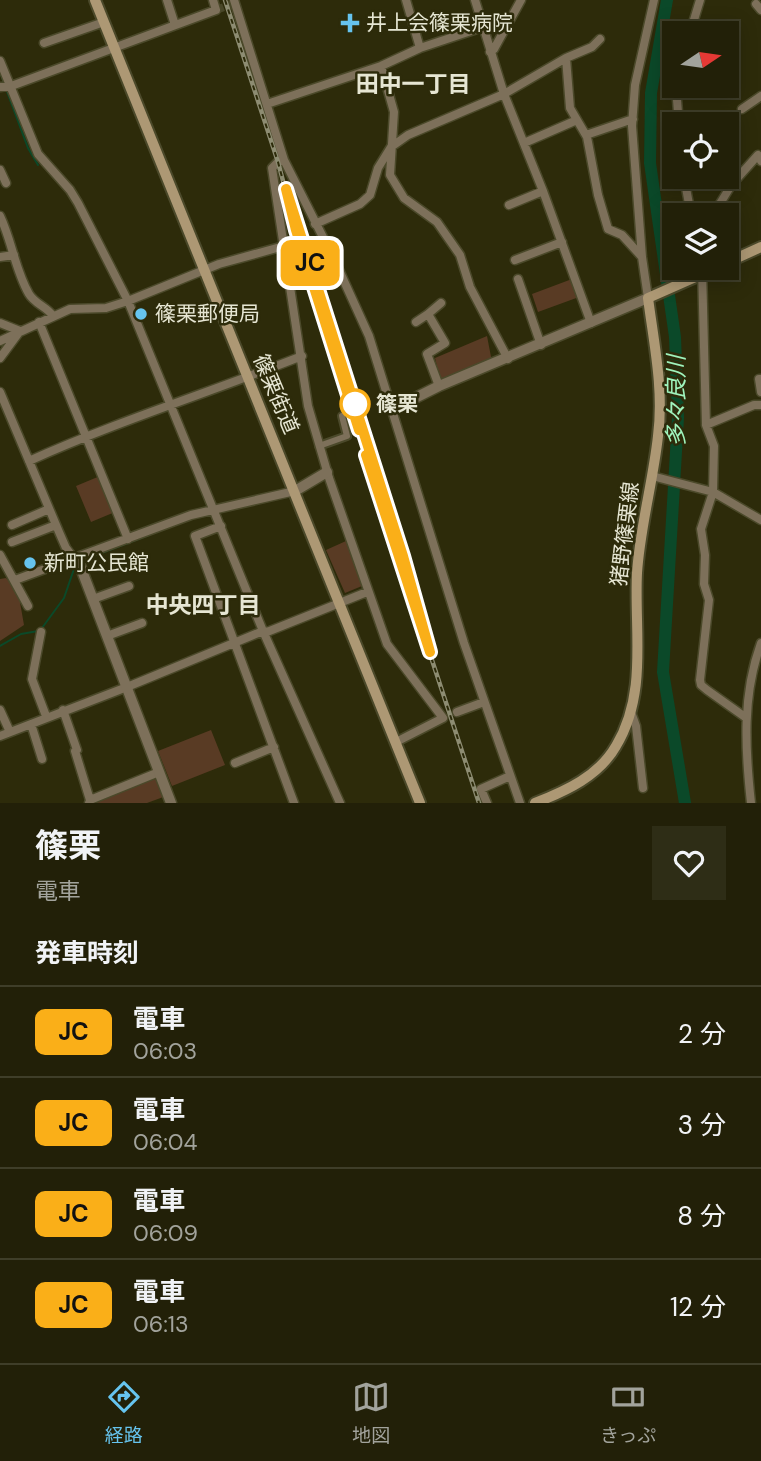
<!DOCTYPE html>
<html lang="ja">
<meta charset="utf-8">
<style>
body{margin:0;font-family:"DM Sans","Noto Sans JP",sans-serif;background:#2e2d16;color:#f1f3f6;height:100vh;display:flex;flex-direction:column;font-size:26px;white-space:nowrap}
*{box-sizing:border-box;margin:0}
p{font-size:23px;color:#a2a39c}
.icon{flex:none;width:38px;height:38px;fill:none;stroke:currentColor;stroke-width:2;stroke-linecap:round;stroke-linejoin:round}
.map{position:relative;height:803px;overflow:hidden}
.sheet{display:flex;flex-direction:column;background:#222008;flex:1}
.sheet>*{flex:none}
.badge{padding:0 14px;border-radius:10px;font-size:24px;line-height:46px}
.needle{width:46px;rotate:77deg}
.fabs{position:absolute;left:662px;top:21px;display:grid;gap:14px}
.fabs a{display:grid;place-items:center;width:77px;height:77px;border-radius:0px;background:#222008;box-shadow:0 4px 18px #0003,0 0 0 2px #3f3e29;font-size:35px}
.map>.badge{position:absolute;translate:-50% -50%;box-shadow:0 0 0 4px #fff}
h2{padding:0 35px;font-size:26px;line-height:63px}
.round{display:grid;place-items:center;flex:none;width:74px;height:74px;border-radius:0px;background:#2e2d16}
.summary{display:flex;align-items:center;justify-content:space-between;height:119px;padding:0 35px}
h1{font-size:33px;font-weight:700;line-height:52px}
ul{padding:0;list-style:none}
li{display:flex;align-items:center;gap:21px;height:91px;padding:0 35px;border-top:2px solid #3f3e29}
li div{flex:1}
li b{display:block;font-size:26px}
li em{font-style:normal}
li .badge{min-width:77px;font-weight:700;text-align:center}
.menu{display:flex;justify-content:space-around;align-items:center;height:98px;border-top:2px solid #3f3e29;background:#222008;font-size:19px;color:#a2a39c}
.menu a{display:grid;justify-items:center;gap:4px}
.menu .active{color:#66c4ef}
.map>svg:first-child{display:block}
.green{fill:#593b24}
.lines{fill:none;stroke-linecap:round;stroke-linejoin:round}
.stream{stroke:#0b4929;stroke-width:2}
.river{stroke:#0b4929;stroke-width:12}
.minor-tunnel{stroke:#494728;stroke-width:8;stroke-dasharray:8 4;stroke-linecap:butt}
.pedestrian-casing{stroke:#4b492a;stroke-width:10}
.minor-casing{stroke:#4b492a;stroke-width:11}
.tertiary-casing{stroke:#4b492a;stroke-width:13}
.secondary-casing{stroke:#4b492a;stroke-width:14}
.pedestrian{stroke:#7d705a;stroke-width:6}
.minor{stroke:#7d705a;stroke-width:8}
.tertiary{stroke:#7d705a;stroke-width:10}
.secondary{stroke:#ad9874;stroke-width:10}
.rail-casing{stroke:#8d8c72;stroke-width:4.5}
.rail{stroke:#2d2b0a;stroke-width:2;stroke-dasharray:5;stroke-linecap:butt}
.line-casing{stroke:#fff;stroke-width:16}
.line{stroke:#faaf18;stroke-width:10}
.poi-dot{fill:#66c4ef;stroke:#2d2b0a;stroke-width:2.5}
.stop-dot{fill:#fff;stroke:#faaf18;stroke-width:3.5}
.labels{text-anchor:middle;stroke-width:5;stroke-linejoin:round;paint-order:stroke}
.poi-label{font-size:21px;fill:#e6e6d3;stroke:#2d2b0a;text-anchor:start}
.street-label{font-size:21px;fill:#e6e6d3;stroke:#2d2b0a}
.stop-label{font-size:21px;font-weight:bold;fill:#e6e6d3;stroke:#2d2b0a;text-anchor:start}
.neighbourhood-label{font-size:23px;font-weight:bold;fill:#e6e6d3;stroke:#2d2b0a}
.water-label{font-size:23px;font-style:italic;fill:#9ff4bd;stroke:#2d2b0a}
</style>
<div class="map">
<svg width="761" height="803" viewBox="0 0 761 803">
<rect width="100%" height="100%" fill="#2d2b0a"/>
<path class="green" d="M572,279L579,297L538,312L532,294Z
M487,336L492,362L441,383L435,358Z
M100,476L115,512L91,522L76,486Z
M346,541L362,586L345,593L326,550Z
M6,578L18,591L24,625L0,641V579Z
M211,730L225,765L172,786L158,751Z
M158,777L166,796L147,803H94Z"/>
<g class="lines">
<path class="stream" d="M0,72L4,83
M6,89L28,148L38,165
M83,560L149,535
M42,628L64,598L75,566
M0,646L21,634L38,631"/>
<path class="river" d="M667,0L651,93L650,163L675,337L678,418L663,672L685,803"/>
<path class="minor-tunnel" d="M216,10L235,3"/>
<defs>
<path id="pedestrian" d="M319,446L347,436L342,416"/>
<path id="minor" d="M167,0L175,25
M234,0L284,160L334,259L369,336L464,643L520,803
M406,0L420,48L483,27
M475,0L504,94L543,191L591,323
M756,4L761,10
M690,33L700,0
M44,43L104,22
M490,52L494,49L521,0
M566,58L592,47L600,39
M0,61L38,154L70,190L78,203L128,301L263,631L340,803
M381,66L394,112L390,175L404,198L437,222L460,255L470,287L508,359
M0,87L14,85L216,10L213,0
M267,104L381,66L420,48
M742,109L761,96
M679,124L677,100L679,86
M586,135L633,119
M524,143L577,120L587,137L598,195L608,229L622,235L642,257
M284,160L278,162L272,168L308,406L329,478L387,644L443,718L396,742
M0,170L6,183
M684,177L691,215
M509,205L543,191
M713,215L732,184L758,155L761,161
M0,216C12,241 15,270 29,294C35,304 47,307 53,316
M315,224L360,204L370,195L378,168L391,147L408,135L504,94L566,58L570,108L577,120
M0,257L14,255
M515,260L562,242
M702,268L706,425L714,446L713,492L701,529L705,555L704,584L709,600L700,680L701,685L707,690L745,717
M518,279L541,345
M648,298L642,257L632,126L635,85L654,0
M39,322L128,539
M416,322L428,314
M0,323L20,331L0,358
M0,341L70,309L106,308L128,301L219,264L284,246
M761,379H759L761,392
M439,386L427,354L445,343L428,314L441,303
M0,392L59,532L66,548L75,560
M706,425L754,405H761
M29,461C118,421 211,392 302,356
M652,476L713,492L761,520
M12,525L49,509
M221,526L195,536L294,803
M12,542L56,525
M0,555L28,606
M15,580L191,515L295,491
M93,599L129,586
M41,632L32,679L46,716
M107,636L142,623
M0,710L10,732
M63,710L77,750L75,751L90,800
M457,712L484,702
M631,712L636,726L643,788
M31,724L42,759
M0,736L127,687L263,631L267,632L367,592
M235,763L274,747
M89,803L90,800L159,772
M487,803L481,789L510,776
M751,803C745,748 742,695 761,643"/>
<path id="tertiary" d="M393,409L439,386L648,298
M295,491L327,472
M75,560L79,563L171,803"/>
<path id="secondary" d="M95,0L420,803
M726,263L761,247
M535,803C566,791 599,776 616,746C648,693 634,631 637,573C640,527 653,482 658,436C664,390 654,344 648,298L716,268"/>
</defs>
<use href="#pedestrian" class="pedestrian-casing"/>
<use href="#minor" class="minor-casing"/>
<use href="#tertiary" class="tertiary-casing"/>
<use href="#secondary" class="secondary-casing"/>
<use href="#pedestrian" class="pedestrian"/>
<use href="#minor" class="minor"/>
<use href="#tertiary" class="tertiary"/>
<use href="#secondary" class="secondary"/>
<defs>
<path id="rail" d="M225,0L278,162L296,230L380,502L479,803"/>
</defs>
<use href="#rail" class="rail-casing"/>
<use href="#rail" class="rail"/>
</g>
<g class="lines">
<defs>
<path id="line" d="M359,430L296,230L286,189L403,556L430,652L366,455"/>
</defs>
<use href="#line" class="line-casing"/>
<use href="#line" class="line"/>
</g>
<g class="poi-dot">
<path d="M346.5 12.5h7v7h7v7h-7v7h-7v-7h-7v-7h7z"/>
<circle cx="141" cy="314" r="7"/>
<circle cx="30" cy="563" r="7"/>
</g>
<circle class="stop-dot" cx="355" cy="404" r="14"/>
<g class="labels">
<g class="poi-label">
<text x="366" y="30">井上会篠栗病院</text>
<text x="155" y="321">篠栗郵便局</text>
<text x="44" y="570">新町公民館</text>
</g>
<g class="street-label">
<text transform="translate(276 394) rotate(67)" y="7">篠栗街道</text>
<text transform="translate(625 534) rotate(-83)" y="7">猪野篠栗線</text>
</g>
<g class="stop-label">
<text x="376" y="411">篠栗</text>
</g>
<g class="neighbourhood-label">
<text x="413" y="92">田中一丁目</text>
<text x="203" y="613">中央四丁目</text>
</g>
<g class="water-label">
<text transform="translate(676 401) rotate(-90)" y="8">多々良川</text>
</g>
</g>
</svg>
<div class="fabs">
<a><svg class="needle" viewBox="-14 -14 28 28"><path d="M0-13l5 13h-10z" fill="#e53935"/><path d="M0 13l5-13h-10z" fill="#a2a39c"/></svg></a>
<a><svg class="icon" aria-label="locate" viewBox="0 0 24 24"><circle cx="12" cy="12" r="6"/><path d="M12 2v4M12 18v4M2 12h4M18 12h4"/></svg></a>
<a><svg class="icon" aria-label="layers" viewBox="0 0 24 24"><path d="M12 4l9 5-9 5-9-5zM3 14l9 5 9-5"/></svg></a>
</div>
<b class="badge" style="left:310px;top:263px;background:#faaf18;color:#111">JC</b>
</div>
<section class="sheet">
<div class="summary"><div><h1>篠栗</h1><p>電車</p></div><a class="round"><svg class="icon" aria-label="heart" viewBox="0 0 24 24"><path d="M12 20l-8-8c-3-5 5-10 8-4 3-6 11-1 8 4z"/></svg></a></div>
<h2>発車時刻</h2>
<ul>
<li><span class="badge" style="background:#faaf18;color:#111">JC</span><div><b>電車</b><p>06:03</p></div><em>2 分</em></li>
<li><span class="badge" style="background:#faaf18;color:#111">JC</span><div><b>電車</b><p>06:04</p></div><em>3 分</em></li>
<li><span class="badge" style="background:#faaf18;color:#111">JC</span><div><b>電車</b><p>06:09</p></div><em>8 分</em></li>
<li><span class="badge" style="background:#faaf18;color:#111">JC</span><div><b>電車</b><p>06:13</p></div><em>12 分</em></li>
</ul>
</section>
<nav class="menu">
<a class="active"><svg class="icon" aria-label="directions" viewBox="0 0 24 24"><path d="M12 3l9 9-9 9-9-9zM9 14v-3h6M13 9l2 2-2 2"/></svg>経路</a>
<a><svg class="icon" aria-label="map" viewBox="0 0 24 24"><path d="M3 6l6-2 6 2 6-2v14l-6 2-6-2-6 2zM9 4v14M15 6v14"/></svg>地図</a>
<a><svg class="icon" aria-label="tickets" viewBox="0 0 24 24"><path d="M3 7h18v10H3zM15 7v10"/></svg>きっぷ</a>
</nav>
